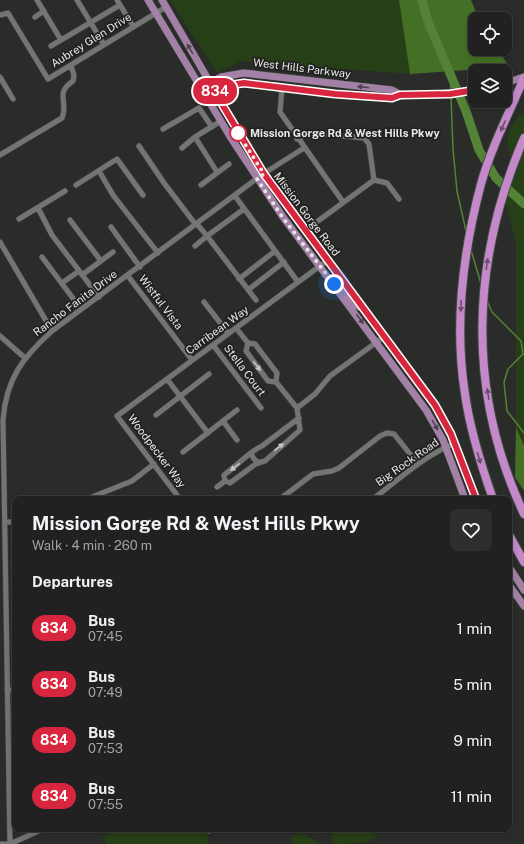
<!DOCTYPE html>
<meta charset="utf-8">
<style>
body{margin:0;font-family:"Public Sans",sans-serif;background:#2d2e2d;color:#f1f3f6;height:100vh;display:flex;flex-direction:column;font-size:15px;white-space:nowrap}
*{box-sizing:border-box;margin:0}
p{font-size:13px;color:#a2a3a5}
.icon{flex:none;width:22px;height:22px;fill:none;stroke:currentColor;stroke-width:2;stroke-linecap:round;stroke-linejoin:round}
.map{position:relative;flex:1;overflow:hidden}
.drawer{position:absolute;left:12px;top:496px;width:500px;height:336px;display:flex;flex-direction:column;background:#202120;border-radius:8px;box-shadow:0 2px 6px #0003,0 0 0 1px #3d3e3e}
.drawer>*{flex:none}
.badge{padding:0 8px;border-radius:13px;font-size:14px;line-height:26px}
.buttons{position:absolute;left:468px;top:12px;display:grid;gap:8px}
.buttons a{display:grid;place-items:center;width:44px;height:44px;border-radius:8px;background:#202120;box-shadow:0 2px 6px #0003,0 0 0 1px #3d3e3e;font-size:20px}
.you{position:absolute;width:20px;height:20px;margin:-10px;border:3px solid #fff;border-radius:50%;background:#1a73e8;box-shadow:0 0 0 6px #1a73e833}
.map>.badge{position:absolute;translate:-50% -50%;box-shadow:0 0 0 2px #fff}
h2{padding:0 20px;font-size:15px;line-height:36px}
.round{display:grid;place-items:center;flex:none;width:42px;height:42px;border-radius:8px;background:#2d2e2d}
.summary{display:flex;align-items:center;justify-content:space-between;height:68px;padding:0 20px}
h1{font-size:19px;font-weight:700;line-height:30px}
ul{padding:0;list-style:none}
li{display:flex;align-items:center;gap:12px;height:56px;padding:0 20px}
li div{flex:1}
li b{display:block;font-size:15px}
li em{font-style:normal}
li .badge{min-width:44px;font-weight:700;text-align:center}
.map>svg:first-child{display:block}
.green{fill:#263f16}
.forest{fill:#437024}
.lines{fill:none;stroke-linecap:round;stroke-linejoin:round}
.stream{stroke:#548237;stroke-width:1.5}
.river{stroke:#548237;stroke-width:9}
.minor-casing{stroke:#464845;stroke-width:6}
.major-casing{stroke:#464845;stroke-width:8}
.highway-casing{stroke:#464845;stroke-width:10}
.minor{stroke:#737572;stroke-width:5}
.major{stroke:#a381a6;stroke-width:7}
.highway{stroke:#c389c9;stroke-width:8}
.oneway{fill:#4e434f}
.oneway2{fill:#6a506c}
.oneway3{fill:#c4c6c3}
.line-casing{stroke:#fff;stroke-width:9}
.line{stroke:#d7263d;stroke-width:6}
.walk{stroke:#e7e8e6;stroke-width:4;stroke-dasharray:0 7.2}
.stop-dot{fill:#fff;stroke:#d7263d;stroke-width:2}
.labels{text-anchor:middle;stroke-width:3.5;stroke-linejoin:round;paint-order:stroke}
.street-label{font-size:11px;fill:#e7e8e6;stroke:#212220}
.stop-label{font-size:11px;font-weight:bold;fill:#e7e8e6;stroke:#212220;text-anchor:start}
</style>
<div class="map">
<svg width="524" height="844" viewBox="0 0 524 844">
<rect width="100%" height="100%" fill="#2a2c2a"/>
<path class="green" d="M170,0H399L410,74L241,61L217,73Z
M524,112V446L516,427V243L506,203L514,163L507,147L509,131L519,115Z
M119,829H204L210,844H107L102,837Z
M332,829H372L377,836C374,844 344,844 333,844Z
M299,832L322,844H292L291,838Z"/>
<path class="forest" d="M399,0H471L479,19H475V49H498L509,67L410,74Z
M516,427L524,446V491L515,477Z"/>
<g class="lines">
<path class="stream" d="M450,76L451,90
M451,96L453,149L457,191L466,231
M471,250L482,287
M487,301L492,312L521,341L523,354L508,369L504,382L507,411L524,433"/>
<path class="river" d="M422,0L428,22L466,111L479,150L496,178L524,204"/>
<defs>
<path id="minor" d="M37,0L61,40
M77,0L103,43
M117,0L133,26
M0,15L8,13L48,79L166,7
M35,17L44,11
M51,46L120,5
M0,77L13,99
M282,88L280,112L343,202
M163,129L199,108L212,127
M195,137L217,172
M297,139L311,133L364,138L369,144L374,180L318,221
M139,146L164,183L196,225
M182,148L195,137L221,121
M0,155L62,118C69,101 54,94 73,81L74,75L71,66
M99,171L113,195L158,253
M374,180L387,183L399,199
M76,185L117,159L143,195
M201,185L229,164
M235,196L298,282
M38,208L52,235L99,297
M19,219L65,191
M70,220L101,261
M197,224L207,236L244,209
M111,227L140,267
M0,242L52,331
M195,246L207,236L256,300
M42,257L75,301
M82,275L113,252
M128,276L192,360
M239,279L275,251
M62,283L79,271
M248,290L284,262
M204,302L228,333
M0,336L25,358
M248,343L246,351L268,381L276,382
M213,345L261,408
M167,379L208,433
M297,408L315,394L330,376L385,336
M156,415L209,374
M223,421L237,440
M183,452L237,410
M251,454L254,459L259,463
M225,481L230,483L257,463L265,461L300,430L297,408L276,382L277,373L255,344L248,343L236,328
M225,481L224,475C234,468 253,449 262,446L299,418
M217,487L225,481
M87,499L132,481L154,464
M180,499L117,416L328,260
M280,499L313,474L332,471L339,468L380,436L387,433L394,434L418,464
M373,499C399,479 424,456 455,443
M5,522H15
M7,690H15
M209,831V829
M0,844H10L43,829
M10,844L3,420C6,379 23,357 52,331L263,174L304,148"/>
<path id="major" d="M148,0L231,138L283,217L426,410L443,440L465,499
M162,0L263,174L435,405L451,434L476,499
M505,83L524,77
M206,85L221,77L244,73L392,90L401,95
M211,93L231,85L244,83L335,94L392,98L401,95L438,94L475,90
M342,292L346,293L356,305L360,307
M509,567L524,590
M509,585L524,606"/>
<path id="highway" d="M524,138C471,261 466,391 524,514
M493,499C481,465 470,430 465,394C454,325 463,252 481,184C491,148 509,113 524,78
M509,535L524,562"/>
</defs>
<use href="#minor" class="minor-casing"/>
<use href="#major" class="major-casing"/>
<use href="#highway" class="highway-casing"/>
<use href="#minor" class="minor"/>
<use href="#major" class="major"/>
<use href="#highway" class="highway"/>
</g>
<defs><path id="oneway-solid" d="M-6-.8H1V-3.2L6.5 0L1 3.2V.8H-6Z"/></defs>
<g class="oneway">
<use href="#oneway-solid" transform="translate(190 49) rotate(-120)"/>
<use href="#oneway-solid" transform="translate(363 87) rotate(-173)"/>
<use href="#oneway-solid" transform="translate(360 319) rotate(53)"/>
<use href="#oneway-solid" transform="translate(435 425) rotate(60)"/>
</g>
<g class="oneway2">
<use href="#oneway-solid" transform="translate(503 126) rotate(114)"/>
<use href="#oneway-solid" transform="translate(487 264) rotate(-82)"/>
<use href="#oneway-solid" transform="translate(461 306) rotate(91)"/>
<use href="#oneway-solid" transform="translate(488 394) rotate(-99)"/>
<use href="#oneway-solid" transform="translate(479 458) rotate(73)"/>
</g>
<g class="oneway3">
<use href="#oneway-solid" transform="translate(257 366) rotate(53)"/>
<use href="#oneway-solid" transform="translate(279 447) rotate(-39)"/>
<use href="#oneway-solid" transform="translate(235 467) rotate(142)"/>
</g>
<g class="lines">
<defs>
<path id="line" d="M475,90L450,94L400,95L392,98L335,94L244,83L231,85L214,91L264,174L435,405L451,434L476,499"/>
</defs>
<use href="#line" class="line-casing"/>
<use href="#line" class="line"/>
<path class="walk" d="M238,133L264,174L257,179L283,218L334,284"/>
</g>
<circle class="stop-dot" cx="238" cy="133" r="8"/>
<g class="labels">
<g class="street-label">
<text transform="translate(91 40) rotate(-32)" y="4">Aubrey Glen Drive</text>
<text transform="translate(302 68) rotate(7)" y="4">West Hills Parkway</text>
<text transform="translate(307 214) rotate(53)" y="4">Mission Gorge Road</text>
<text transform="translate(161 302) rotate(53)" y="4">Wistful Vista</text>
<text transform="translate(75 303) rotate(-37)" y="4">Rancho Fanita Drive</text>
<text transform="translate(217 330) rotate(-36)" y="4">Carribean Way</text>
<text transform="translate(245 370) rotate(53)" y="4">Stella Court</text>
<text transform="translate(157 451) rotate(53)" y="4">Woodpecker Way</text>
<text transform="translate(407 462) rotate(-35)" y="4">Big Rock Road</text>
</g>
<g class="stop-label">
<text x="250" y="137">Mission Gorge Rd &amp; West Hills Pkwy</text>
</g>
</g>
</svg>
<div class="buttons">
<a><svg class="icon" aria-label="locate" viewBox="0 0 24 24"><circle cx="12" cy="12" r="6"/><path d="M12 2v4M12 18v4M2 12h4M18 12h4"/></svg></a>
<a><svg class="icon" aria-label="layers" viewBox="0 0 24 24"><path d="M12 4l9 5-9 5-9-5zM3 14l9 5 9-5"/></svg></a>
</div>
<div class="you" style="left:334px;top:284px"></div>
<b class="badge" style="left:215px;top:91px;background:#d7263d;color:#fff">834</b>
<section class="drawer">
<div class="summary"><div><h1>Mission Gorge Rd &amp; West Hills Pkwy</h1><p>Walk · 4 min · 260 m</p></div><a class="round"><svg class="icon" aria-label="heart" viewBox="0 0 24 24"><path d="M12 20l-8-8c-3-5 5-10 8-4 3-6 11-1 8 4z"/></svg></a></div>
<h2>Departures</h2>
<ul>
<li><span class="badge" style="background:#d7263d;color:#fff">834</span><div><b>Bus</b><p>07:45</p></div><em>1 min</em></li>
<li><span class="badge" style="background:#d7263d;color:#fff">834</span><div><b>Bus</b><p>07:49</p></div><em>5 min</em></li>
<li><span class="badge" style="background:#d7263d;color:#fff">834</span><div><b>Bus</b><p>07:53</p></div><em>9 min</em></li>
<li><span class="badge" style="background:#d7263d;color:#fff">834</span><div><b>Bus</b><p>07:55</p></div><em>11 min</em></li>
</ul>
</section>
</div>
